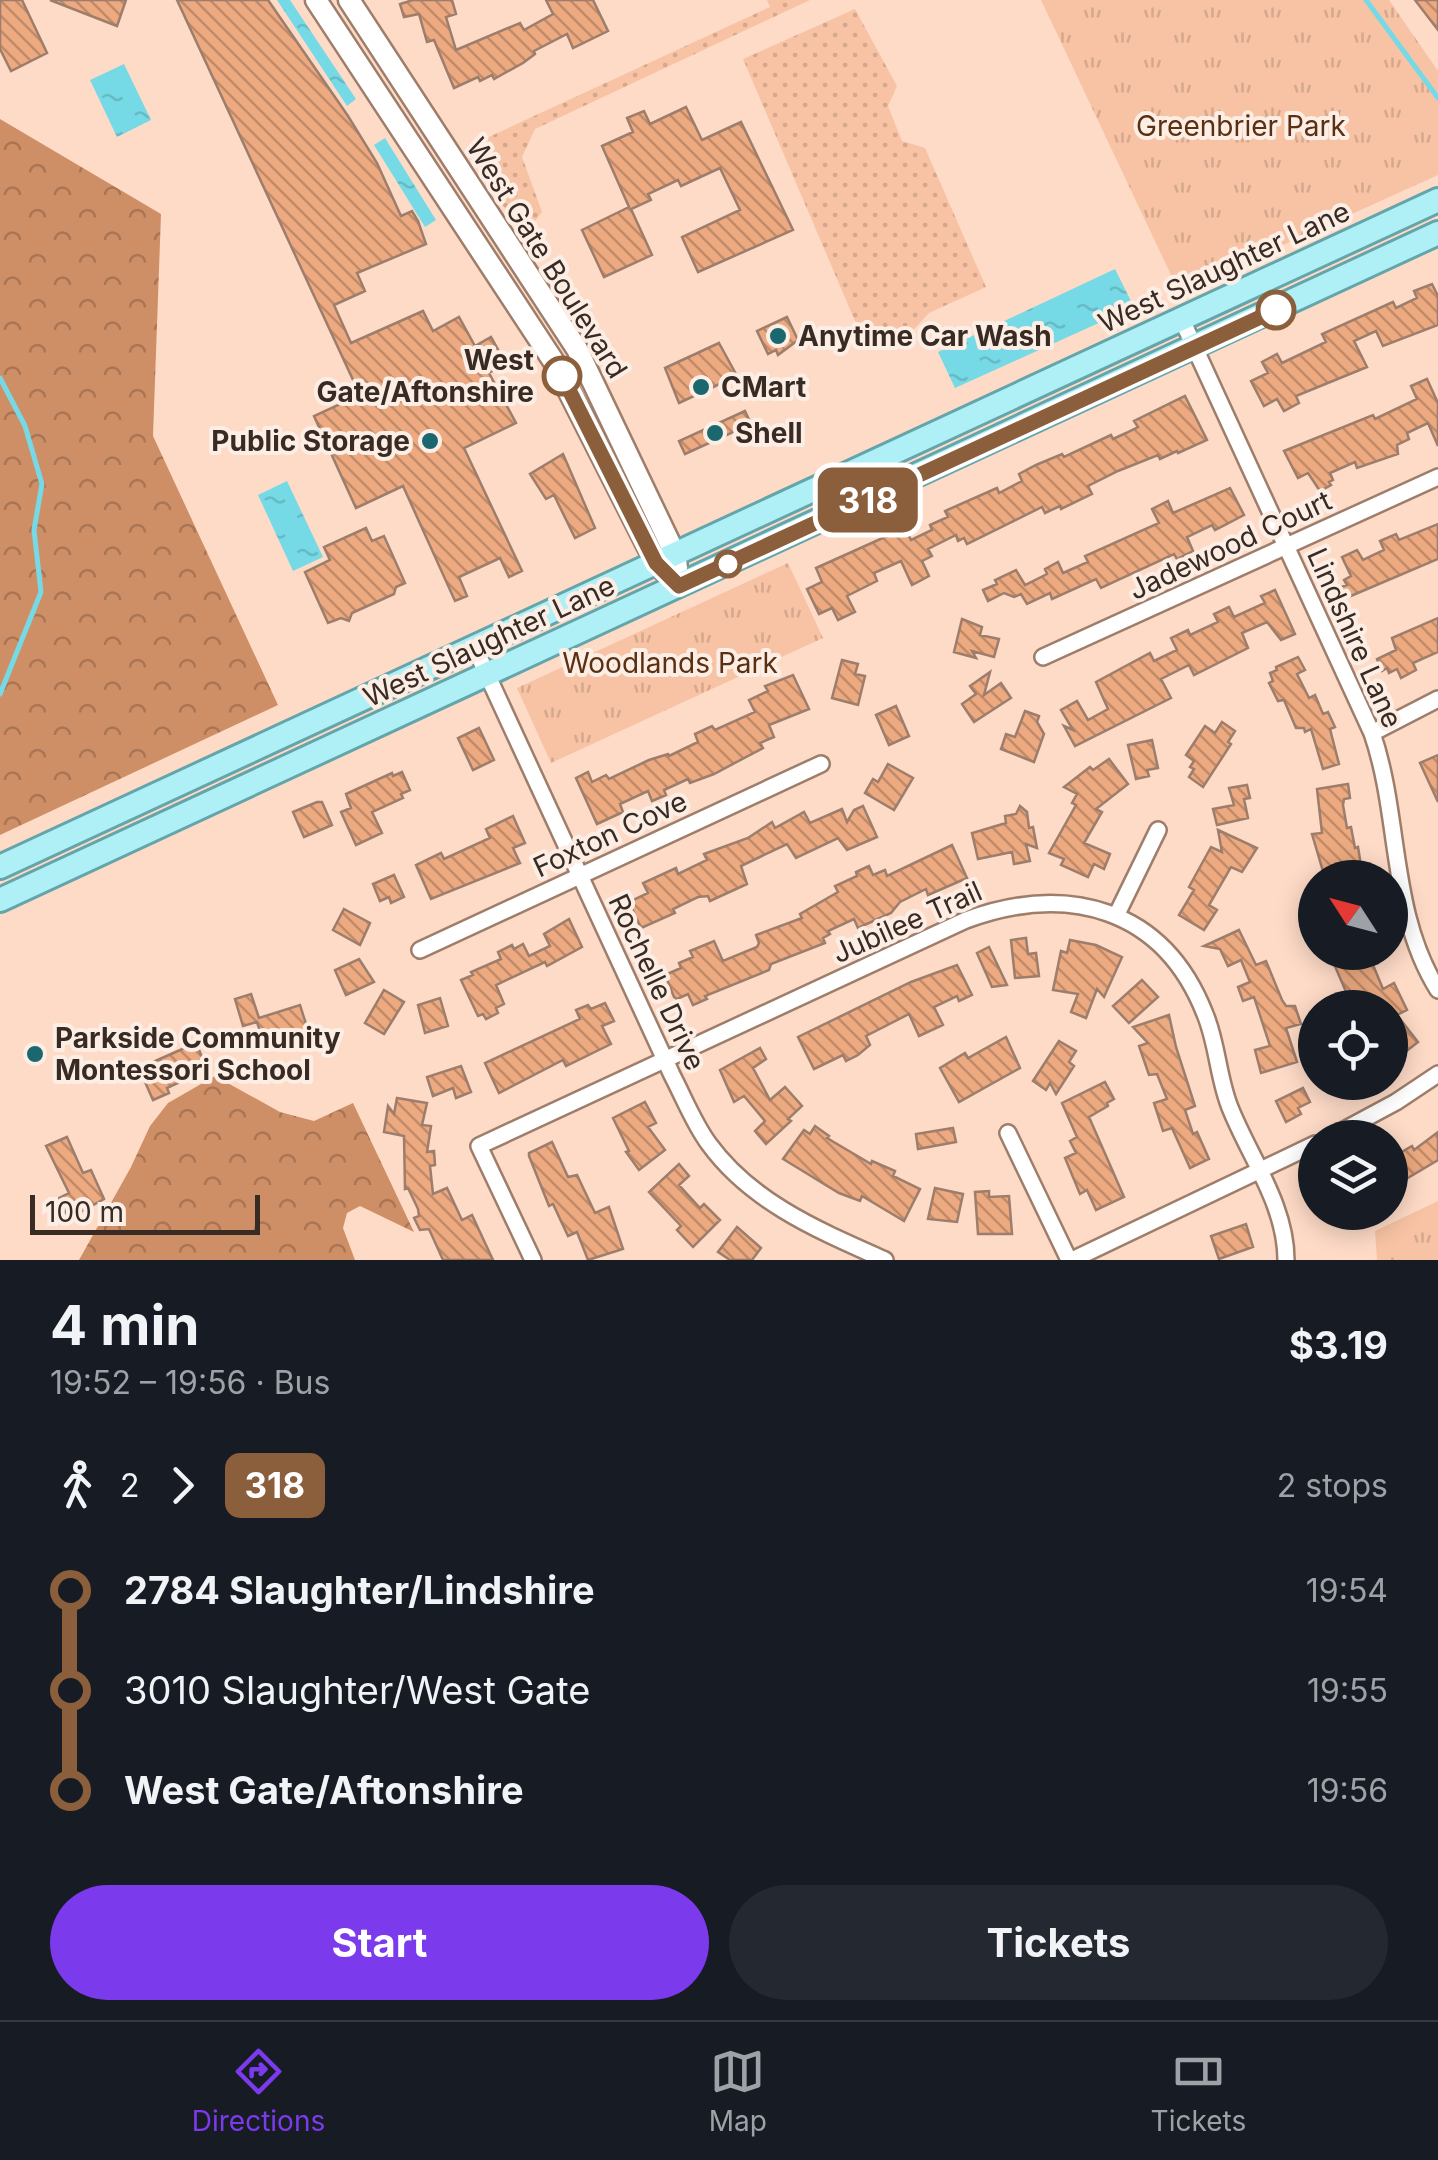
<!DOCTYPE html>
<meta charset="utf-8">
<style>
body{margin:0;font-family:Inter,sans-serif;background:#242831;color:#f1f3f6;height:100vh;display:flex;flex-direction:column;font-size:38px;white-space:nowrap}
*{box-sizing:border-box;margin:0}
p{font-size:32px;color:#9ea1a6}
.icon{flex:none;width:55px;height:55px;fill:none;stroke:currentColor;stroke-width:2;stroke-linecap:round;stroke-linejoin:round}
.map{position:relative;height:1260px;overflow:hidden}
.panel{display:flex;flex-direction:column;background:#171b24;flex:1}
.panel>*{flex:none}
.badge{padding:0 20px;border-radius:15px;font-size:35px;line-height:65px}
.needle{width:65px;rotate:306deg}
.controls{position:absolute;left:1298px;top:860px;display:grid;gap:20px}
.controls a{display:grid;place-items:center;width:110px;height:110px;border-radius:50%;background:#171b24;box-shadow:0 5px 25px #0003;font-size:50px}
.scale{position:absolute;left:30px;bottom:25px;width:230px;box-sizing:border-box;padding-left:10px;border:5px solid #382b23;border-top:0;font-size:28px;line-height:35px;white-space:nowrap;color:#382b23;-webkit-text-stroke:8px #fcede5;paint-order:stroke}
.map>.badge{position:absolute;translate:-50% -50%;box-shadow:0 0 0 5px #fff}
.legs{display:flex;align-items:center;gap:15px;height:110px;padding:0 50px;font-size:32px}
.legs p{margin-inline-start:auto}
.overview{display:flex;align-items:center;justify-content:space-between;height:170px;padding:0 50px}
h1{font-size:55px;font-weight:700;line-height:75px}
.button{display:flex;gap:20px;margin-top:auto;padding:20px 50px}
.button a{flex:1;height:115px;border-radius:60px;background:#7c3aed;color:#fff;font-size:40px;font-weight:700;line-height:115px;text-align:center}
.button a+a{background:#242831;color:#f1f3f6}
ul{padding:0 50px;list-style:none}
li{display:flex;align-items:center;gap:35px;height:100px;font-size:38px}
li i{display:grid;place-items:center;width:15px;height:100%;margin:0 12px;background:currentColor}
li i::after{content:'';width:25px;height:25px;margin:-12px;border:8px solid;border-radius:50%;background:#171b24}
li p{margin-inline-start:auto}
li:first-child i{background:linear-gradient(#0000 50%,currentColor 0)}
li:last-child i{background:linear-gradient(currentColor 50%,#0000 0)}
.dock{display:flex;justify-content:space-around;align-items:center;height:140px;border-top:2px solid #363941;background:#171b24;font-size:28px;color:#9ea1a6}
.dock a{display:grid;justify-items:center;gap:5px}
.dock .active{color:#7c3aed}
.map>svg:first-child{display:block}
.grass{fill:url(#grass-dots)}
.forest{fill:url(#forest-crowns)}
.park{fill:url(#park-tufts)}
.water{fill:url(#water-ripples)}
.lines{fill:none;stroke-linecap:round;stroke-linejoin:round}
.stream{stroke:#75dae5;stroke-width:5}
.building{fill:url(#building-back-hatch);stroke:#9d7d6b;stroke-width:2.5}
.minor-casing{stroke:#9e7e6b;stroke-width:20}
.secondary-casing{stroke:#9e7e6b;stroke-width:25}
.primary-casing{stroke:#63a5aa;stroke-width:28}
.minor{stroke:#fff;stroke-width:15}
.secondary{stroke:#fff;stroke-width:20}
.primary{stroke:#aff0f7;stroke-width:22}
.line-1-casing{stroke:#fff;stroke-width:22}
.line-1{stroke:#8b5e3c;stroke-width:15}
.stop-1-dot{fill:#fff;stroke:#8b5e3c;stroke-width:5}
.poi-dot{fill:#1a676f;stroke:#fcede5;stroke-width:4}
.labels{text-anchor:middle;stroke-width:8;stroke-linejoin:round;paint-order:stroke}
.park-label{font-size:28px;fill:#5b3012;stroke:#fcede5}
.street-label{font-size:28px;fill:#382b23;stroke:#fcede5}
.poi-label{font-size:28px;font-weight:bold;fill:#382b23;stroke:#fcede5;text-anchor:start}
.stop-label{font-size:28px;font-weight:bold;fill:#382b23;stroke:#fcede5;text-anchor:end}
</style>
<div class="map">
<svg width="1438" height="1260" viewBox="0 0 1438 1260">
<defs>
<pattern id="grass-dots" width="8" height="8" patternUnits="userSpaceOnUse" patternTransform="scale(2.5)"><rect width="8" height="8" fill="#f8c3a4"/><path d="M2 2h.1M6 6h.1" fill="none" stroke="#d5a88d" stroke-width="1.8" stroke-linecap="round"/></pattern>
<pattern id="forest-crowns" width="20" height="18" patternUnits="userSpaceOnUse" patternTransform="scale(2.5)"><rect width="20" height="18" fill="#cf8f66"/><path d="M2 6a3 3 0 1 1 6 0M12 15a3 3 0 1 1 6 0" fill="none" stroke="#a97554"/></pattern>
<pattern id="park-tufts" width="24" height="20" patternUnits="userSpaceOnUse" patternTransform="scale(2.5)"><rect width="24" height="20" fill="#f8c3a4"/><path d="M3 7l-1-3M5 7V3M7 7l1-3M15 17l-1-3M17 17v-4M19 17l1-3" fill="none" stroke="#d5a88d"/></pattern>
<pattern id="water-ripples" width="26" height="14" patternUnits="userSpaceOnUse" patternTransform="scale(2.5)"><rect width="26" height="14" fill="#75dae5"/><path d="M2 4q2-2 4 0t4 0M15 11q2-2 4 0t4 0" fill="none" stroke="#66bbc4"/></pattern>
<pattern id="building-back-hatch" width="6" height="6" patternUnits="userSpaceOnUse" patternTransform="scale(2.5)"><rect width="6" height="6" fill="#edaa81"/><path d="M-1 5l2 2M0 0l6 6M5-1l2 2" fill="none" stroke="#c18b69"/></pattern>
</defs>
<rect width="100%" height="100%" fill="#fedbc7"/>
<path class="grass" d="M767,0H810L535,129L522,157L542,212L531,226L518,230L467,147L770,7Z
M855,9L897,86L888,106L902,141L925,148L986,287L929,313L904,340L855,321L743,59Z"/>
<path class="forest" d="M0,119L161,214L153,436L278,705L0,835Z
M215,1076L280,1112L314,1121L353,1103L414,1232L360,1206L347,1213L343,1228L355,1260H79L131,1167L150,1126L168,1103Z"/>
<path class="park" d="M1041,0H1389L1438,71V175L1179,292Z
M788,563L823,638L551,763L517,688Z
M1438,1201V1260H1377L1375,1231Z"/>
<path class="water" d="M277,0H290L356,99L347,106Z
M124,64L151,120L117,137L90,80Z
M385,138L436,220L425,227L374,145Z
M1115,269L1134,307L955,388L938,352Z
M287,481L323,557L293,571L258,495Z"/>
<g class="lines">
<path class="stream" d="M1366,0L1438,98
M0,378L25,426L42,484L34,530L41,592L0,694"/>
</g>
<path class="building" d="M0,0H22L47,53L11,71L0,49Z
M50,0H126L117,26Z
M177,0H268L348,116L377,163L401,216L412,211L418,221L426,244L357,273L365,291L334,305L351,343L423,311L433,331L459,317L475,346L491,337L500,353L489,359L494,370L489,373L516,423L464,448L522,571L509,577L500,558L459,577L467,596L455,601L403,486L356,508L314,416L360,395Z
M413,0H452L456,14L446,17L456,50L520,23L524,30L553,14L546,0H593L608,31L573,48L567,34L534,51L535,54L523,63L494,79L492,75L480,81L478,77L454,88L434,40L427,42L419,14L404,17L400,4Z
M1415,0H1438V30Z
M686,107L702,140L741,122L793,230L698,272L682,237L740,210L720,168L681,186L678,180L648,194L651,200L631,209L652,255L604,277L582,230L629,207L602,146L633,132L627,118L644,111L650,124Z
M1432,284L1438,296V325L1383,346L1376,331L1354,341L1367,367L1296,396L1299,403L1284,411L1277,399L1264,406L1251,381L1268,373L1262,362L1277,354L1282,363L1326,342L1322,334L1393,302L1396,308L1417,298L1414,291Z
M787,317L798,340L778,355L776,350L768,354L757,331Z
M719,343L737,376L679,403L665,368Z
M1427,379L1438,403V446L1428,423L1407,433L1409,439L1397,445L1398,454L1357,468L1355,462L1330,473L1333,480L1329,482L1331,485L1320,491L1308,473L1298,478L1284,451L1373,415L1375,419L1417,399L1411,386Z
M1185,396L1207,440L1178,453L1177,451L1160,459L1158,455L1118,471L1088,486L1092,494L1061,509L1060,506L1045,513L1042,507L967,544L964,538L958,541L956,535L928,549L932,556L922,561L929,576L912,585L901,561L874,573L877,581L847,596L855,612L838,620L832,608L819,614L807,589L822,582L816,568L905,528L911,540L932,530L930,525L948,517L945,511L997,488L999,493L1022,481L1019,474L1036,465L1062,454L1064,457L1111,435L1113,439L1126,433L1138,427L1134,421Z
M745,411L751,424L685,454L679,441Z
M563,454L595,528L575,538L554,495L546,499L530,474Z
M1230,488L1244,515L1215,530L1212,525L1187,537L1193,551L1177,559L1174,554L1101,588L1096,579L1052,599L1050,593L1027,604L1021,594L1014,597L1004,593L988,601L983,590L997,584L995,580L1016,570L1025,585L1047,574L1045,569L1058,562L1063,573L1088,562L1085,556L1159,523L1152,509L1168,501L1173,513Z
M1438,524V559L1346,598L1341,587L1347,585L1344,580L1351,576L1342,557L1357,550L1363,560L1384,550L1380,541L1396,534L1399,540Z
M366,528L372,541L384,536L405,583L396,587L394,594L352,613L349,621L341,618L328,623L305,572L330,560L324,547Z
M1275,590L1295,634L1281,640L1267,622L1242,633L1248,648L1194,675L1189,665L1161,679L1171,698L1075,746L1064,726L1073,730L1061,710L1077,701L1088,720L1108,709L1096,682L1150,653L1154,661L1177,650L1171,638L1188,630L1190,635L1218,622L1214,614L1229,607L1234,617L1265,603L1261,596Z
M1438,618V652L1413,663L1416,670L1401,678L1397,669L1389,673L1387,668L1382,671L1377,659L1396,650L1392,638Z
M962,619L982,627L980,635L999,639L994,657L972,651L976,658L954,652Z
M1298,657L1305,670L1297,674L1309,698L1315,695L1323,714L1328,712L1335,727L1330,729L1339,764L1323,769L1311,729L1305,732L1304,728H1296L1284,700L1278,701L1269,683L1273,681L1270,673L1277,670L1276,667Z
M842,660L858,664L855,674L865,676L858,705L832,698Z
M990,672L984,695L1001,683L1011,698L974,722L962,704L976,694L970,686Z
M793,675L809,709L769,725L774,737L760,743L763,748L714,774L690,783L688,779L664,790L666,795L652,801L648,791L620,804L623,812L597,824L576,778L588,772L592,782L606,775L609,779L649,760L668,754L669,756L698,742L695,734L712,726L715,730L755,712L749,700L768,691L765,686Z
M896,706L909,736L889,745L876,715Z
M1025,711L1039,716L1037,722L1044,734L1034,762L1001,749L1006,734L1015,737Z
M1222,722L1235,731L1228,742L1231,744L1203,787L1189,777L1194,769L1190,767L1194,761L1186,755L1205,726L1215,733Z
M479,728L494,760L473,770L458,738Z
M1152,740L1158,768L1147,770L1149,776L1136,779L1128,745Z
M1438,755V802L1420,763Z
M1109,759L1128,784L1096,809L1102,812L1084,843L1110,854L1104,869L1094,864L1088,877L1061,865L1064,859L1049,853L1076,805L1072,803L1077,794L1064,787L1090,767L1093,770Z
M888,764L913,778L894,810L865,793L873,779L878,782Z
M402,772L410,790L401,794L403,798L372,812L382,833L356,845L341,812L351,808L346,794L392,773L393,776Z
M1348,784L1350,798L1344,799L1343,805L1347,828L1351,827L1355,848L1358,847L1363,878H1325L1312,834L1322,833L1317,789Z
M1247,785L1250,798L1244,799L1248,818L1217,825L1213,809L1234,805L1229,788Z
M317,802H322L332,825L304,837L293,812Z
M863,806L877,837L847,850L838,838L796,858L787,844L741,866L747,884L710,901L708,896L698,897L673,909L675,913L641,928L629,902L648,893L643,883L676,868L678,874L707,860L704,854L748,838L772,822L775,828L804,812L810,823L842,809L847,822L854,810Z
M1020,806L1027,812L1029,828L1033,827L1037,848L1026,844L1030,861L1014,864L1012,852L978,859L972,833L1006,823L1005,816L1016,814Z
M513,816L525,843L513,848L520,863L431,899L416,865L441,853L444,859L490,838L486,829Z
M1218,830L1257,848L1242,872L1231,867L1209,905L1217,910L1204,930L1179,915L1194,890L1189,887L1211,847L1222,852Z
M952,845L967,878L928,895L926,889L900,902L891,913L858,928L854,919L828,931L830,934L823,938L825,943L771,964L769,970L705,996L707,999L693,1005L688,994L677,999L674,997L665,975L681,968L679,963L693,957L690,951L714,941L723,961L757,947L759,943L756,935L802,918L800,914L838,892L835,886L857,876L856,872L869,866L873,875L885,870L887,876Z
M394,875L404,897L391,903L389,897L380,901L373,884Z
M344,909L370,923L360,945L333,930Z
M569,919L582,947L547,966L545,962L496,985L504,1004L496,1008L498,1013L486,1019L483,1014L478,1016L461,980L473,975L471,972L501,959L498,952L512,945L514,949L523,944L529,956L550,946L544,934Z
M1239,930L1256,965L1266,961L1282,1000L1286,1006H1295L1301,1024L1286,1028L1297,1062L1261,1073L1255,1050L1270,1046L1254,997L1243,1001L1238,987L1250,982L1241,960L1228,966L1220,949L1204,946Z
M1026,938L1028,954L1036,953L1039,976L1015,978L1011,940Z
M1070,940L1096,945L1122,957L1104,997L1097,989L1086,1018L1071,1012L1078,994L1053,990L1061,951L1067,953Z
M989,947L1007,985L992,987L977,953Z
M1362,952H1374L1378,963L1373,965L1383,989L1394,983L1407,1010L1397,1015L1418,1042L1390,1064V1008H1353L1334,964Z
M359,959L374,982L346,995L335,970Z
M957,965L972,995L959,1001L957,996L934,1007L943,1025L919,1036L909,1014L866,1036L870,1045L858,1055L846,1061L843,1055L814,1069L798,1037L911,982Z
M1142,980L1158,997L1129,1023L1113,1006Z
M384,990L404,1002L384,1034L365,1023Z
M251,994L259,1018L300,1005L313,1046L299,1050L296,1038L278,1044L276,1037L263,1041L257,1022L243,1026L235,999Z
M440,998L448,1026L425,1033L418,1005Z
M605,1003L614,1021L602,1026L611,1044L566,1066L563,1060L499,1093L485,1063L580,1019L576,1010L588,1005L591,1009Z
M1169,1015L1176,1047L1195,1106L1185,1110L1193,1134L1197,1132L1209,1159L1190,1168L1172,1128L1163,1131L1154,1103L1167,1099L1157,1074L1149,1075L1139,1046L1148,1043L1133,1027Z
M1006,1037L1020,1068L959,1102L940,1068L965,1053L968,1058Z
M1059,1041L1076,1051L1069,1062L1074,1066L1056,1094L1050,1083L1046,1090L1033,1081Z
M196,1043L206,1066L199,1073L167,1088L169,1093L153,1100L145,1082L159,1076L153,1062Z
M760,1048L766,1059L753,1068L770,1100L785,1087L802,1106L788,1119L791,1121L766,1144L755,1131L765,1121L744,1096L734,1102L720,1070Z
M461,1066L471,1092L456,1098L453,1088L433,1096L427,1077Z
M1105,1082L1114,1099L1107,1103L1108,1106L1089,1117L1124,1197L1096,1210L1087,1190L1080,1194L1065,1158L1076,1153L1070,1141L1077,1137L1062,1103Z
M1303,1088L1310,1102L1298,1108L1301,1114L1286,1122L1276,1101Z
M397,1098L427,1103L422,1125L431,1126L427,1152L434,1151L435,1165L430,1166L433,1194L447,1188L462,1220L472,1215L493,1260H443L429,1229L420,1230L414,1218L419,1216L418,1209L408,1188L405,1189L404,1136L384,1132L388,1106L394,1114Z
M645,1102L656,1123L648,1127L665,1150L639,1170L626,1152L629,1151L613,1118Z
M815,1126L829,1136L827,1138L871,1164L872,1161L895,1171L893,1176L920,1189L904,1221L862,1196L860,1201L839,1193L783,1159L804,1130L810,1134Z
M953,1128L956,1142L918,1149L916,1134Z
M1438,1132V1160L1406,1179L1393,1157L1412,1146L1414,1150Z
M67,1137L83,1173L91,1170L104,1199L68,1219L59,1198L69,1193L46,1146Z
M552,1142L568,1177L577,1175L595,1213L609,1207L623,1249L588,1260L577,1232L568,1236L553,1204L549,1206L529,1156V1153Z
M679,1164L689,1176L679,1185L700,1208L704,1204L720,1220L693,1247L677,1230L681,1226L649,1192Z
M935,1188L963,1194L957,1222L928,1219Z
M989,1191V1197L1009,1196L1012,1234H978L975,1192Z
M1246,1224L1253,1247L1219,1259L1211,1236Z
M737,1227L761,1248L752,1260H730L718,1252Z"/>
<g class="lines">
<defs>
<path id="minor" d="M1182,320L1372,733C1401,817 1389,912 1438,990
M474,646L672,1075C684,1098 694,1124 709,1144C752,1203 820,1231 885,1260
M1043,657L1438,477
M1372,733L1438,699
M1117,914L1158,830
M420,950L821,764
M1008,1133L1069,1260
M1329,1138L1396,1102L1438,1074
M533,1260L479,1146L966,920C1067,883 1163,907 1205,1014C1218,1045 1218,1080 1231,1110C1251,1159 1286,1206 1286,1260
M1072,1260L1315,1144"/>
<path id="secondary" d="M316,0L554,362L656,563L679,586
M349,0L577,349L675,554L677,568"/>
<path id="primary" d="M0,867L1438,200
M0,900L1438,233"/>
</defs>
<use href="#minor" class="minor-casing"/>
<use href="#secondary" class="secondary-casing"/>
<use href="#primary" class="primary-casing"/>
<use href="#minor" class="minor"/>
<use href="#secondary" class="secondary"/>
<use href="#primary" class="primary"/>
</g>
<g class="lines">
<defs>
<path id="line-1" d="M562,376L656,563L679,586L1276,310"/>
</defs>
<use href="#line-1" class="line-1-casing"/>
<use href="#line-1" class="line-1"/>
</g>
<g class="stop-1-dot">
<circle cx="1276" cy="310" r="18"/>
<circle cx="562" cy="376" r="18"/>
<circle cx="728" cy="564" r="12"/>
</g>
<g class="poi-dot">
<circle cx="778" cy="336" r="10"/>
<circle cx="701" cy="387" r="10"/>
<circle cx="715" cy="433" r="10"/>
<circle cx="430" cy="441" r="10"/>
<circle cx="35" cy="1054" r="10"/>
</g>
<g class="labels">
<g class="park-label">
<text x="1241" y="136">Greenbrier Park</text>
<text x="670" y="673">Woodlands Park</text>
</g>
<g class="street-label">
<text transform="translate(547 258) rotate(58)" y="10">West Gate Boulevard</text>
<text transform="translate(1224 267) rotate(-25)" y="10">West Slaughter Lane</text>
<text transform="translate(1230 545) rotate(-25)" y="10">Jadewood Court</text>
<text transform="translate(1355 638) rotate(66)" y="10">Lindshire Lane</text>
<text transform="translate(489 641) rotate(-25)" y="10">West Slaughter Lane</text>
<text transform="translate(610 834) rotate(-25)" y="10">Foxton Cove</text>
<text transform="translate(907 922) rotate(-24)" y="10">Jubilee Trail</text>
<text transform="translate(657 982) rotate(65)" y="10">Rochelle Drive</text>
</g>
<g class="poi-label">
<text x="798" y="346">Anytime Car Wash</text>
<text x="721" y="397">CMart</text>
<text x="735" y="443">Shell</text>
<text x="410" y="451" text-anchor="end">Public Storage</text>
<text x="55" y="1048">Parkside Community<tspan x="55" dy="32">Montessori School</tspan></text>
</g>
<g class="stop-label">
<text x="534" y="370">West<tspan x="534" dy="32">Gate/Aftonshire</tspan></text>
</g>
</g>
</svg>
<div class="controls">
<a><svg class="needle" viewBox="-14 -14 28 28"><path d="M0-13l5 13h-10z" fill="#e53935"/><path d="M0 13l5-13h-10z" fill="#9ea1a6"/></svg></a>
<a><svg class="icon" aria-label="locate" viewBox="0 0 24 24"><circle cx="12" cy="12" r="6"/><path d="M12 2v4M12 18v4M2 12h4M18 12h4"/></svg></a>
<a><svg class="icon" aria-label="layers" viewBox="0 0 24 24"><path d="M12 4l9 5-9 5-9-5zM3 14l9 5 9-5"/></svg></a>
</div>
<div class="scale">100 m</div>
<b class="badge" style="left:868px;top:500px;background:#8b5e3c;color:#fff">318</b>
</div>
<section class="panel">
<div class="overview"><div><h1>4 min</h1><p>19:52 – 19:56 · Bus</p></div><b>$3.19</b></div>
<div class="legs"><svg class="icon" aria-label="walk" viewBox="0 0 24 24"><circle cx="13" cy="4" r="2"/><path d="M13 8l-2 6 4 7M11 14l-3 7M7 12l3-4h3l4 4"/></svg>2<svg class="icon" aria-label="forward" viewBox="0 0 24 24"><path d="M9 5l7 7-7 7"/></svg><b class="badge" style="background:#8b5e3c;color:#fff">318</b><p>2 stops</p></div>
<ul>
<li><i style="color:#8b5e3c"></i><b>2784 Slaughter/Lindshire</b><p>19:54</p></li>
<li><i style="color:#8b5e3c"></i><span>3010 Slaughter/West Gate</span><p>19:55</p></li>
<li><i style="color:#8b5e3c"></i><b>West Gate/Aftonshire</b><p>19:56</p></li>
</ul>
<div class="button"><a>Start</a><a>Tickets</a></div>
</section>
<nav class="dock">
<a class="active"><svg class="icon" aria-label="directions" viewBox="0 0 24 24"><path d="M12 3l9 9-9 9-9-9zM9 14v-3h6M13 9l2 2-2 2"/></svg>Directions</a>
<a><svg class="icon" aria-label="map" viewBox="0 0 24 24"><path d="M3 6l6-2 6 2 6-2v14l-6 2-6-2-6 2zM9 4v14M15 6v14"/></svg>Map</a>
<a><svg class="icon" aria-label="tickets" viewBox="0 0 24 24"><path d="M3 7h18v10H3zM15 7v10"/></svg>Tickets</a>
</nav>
